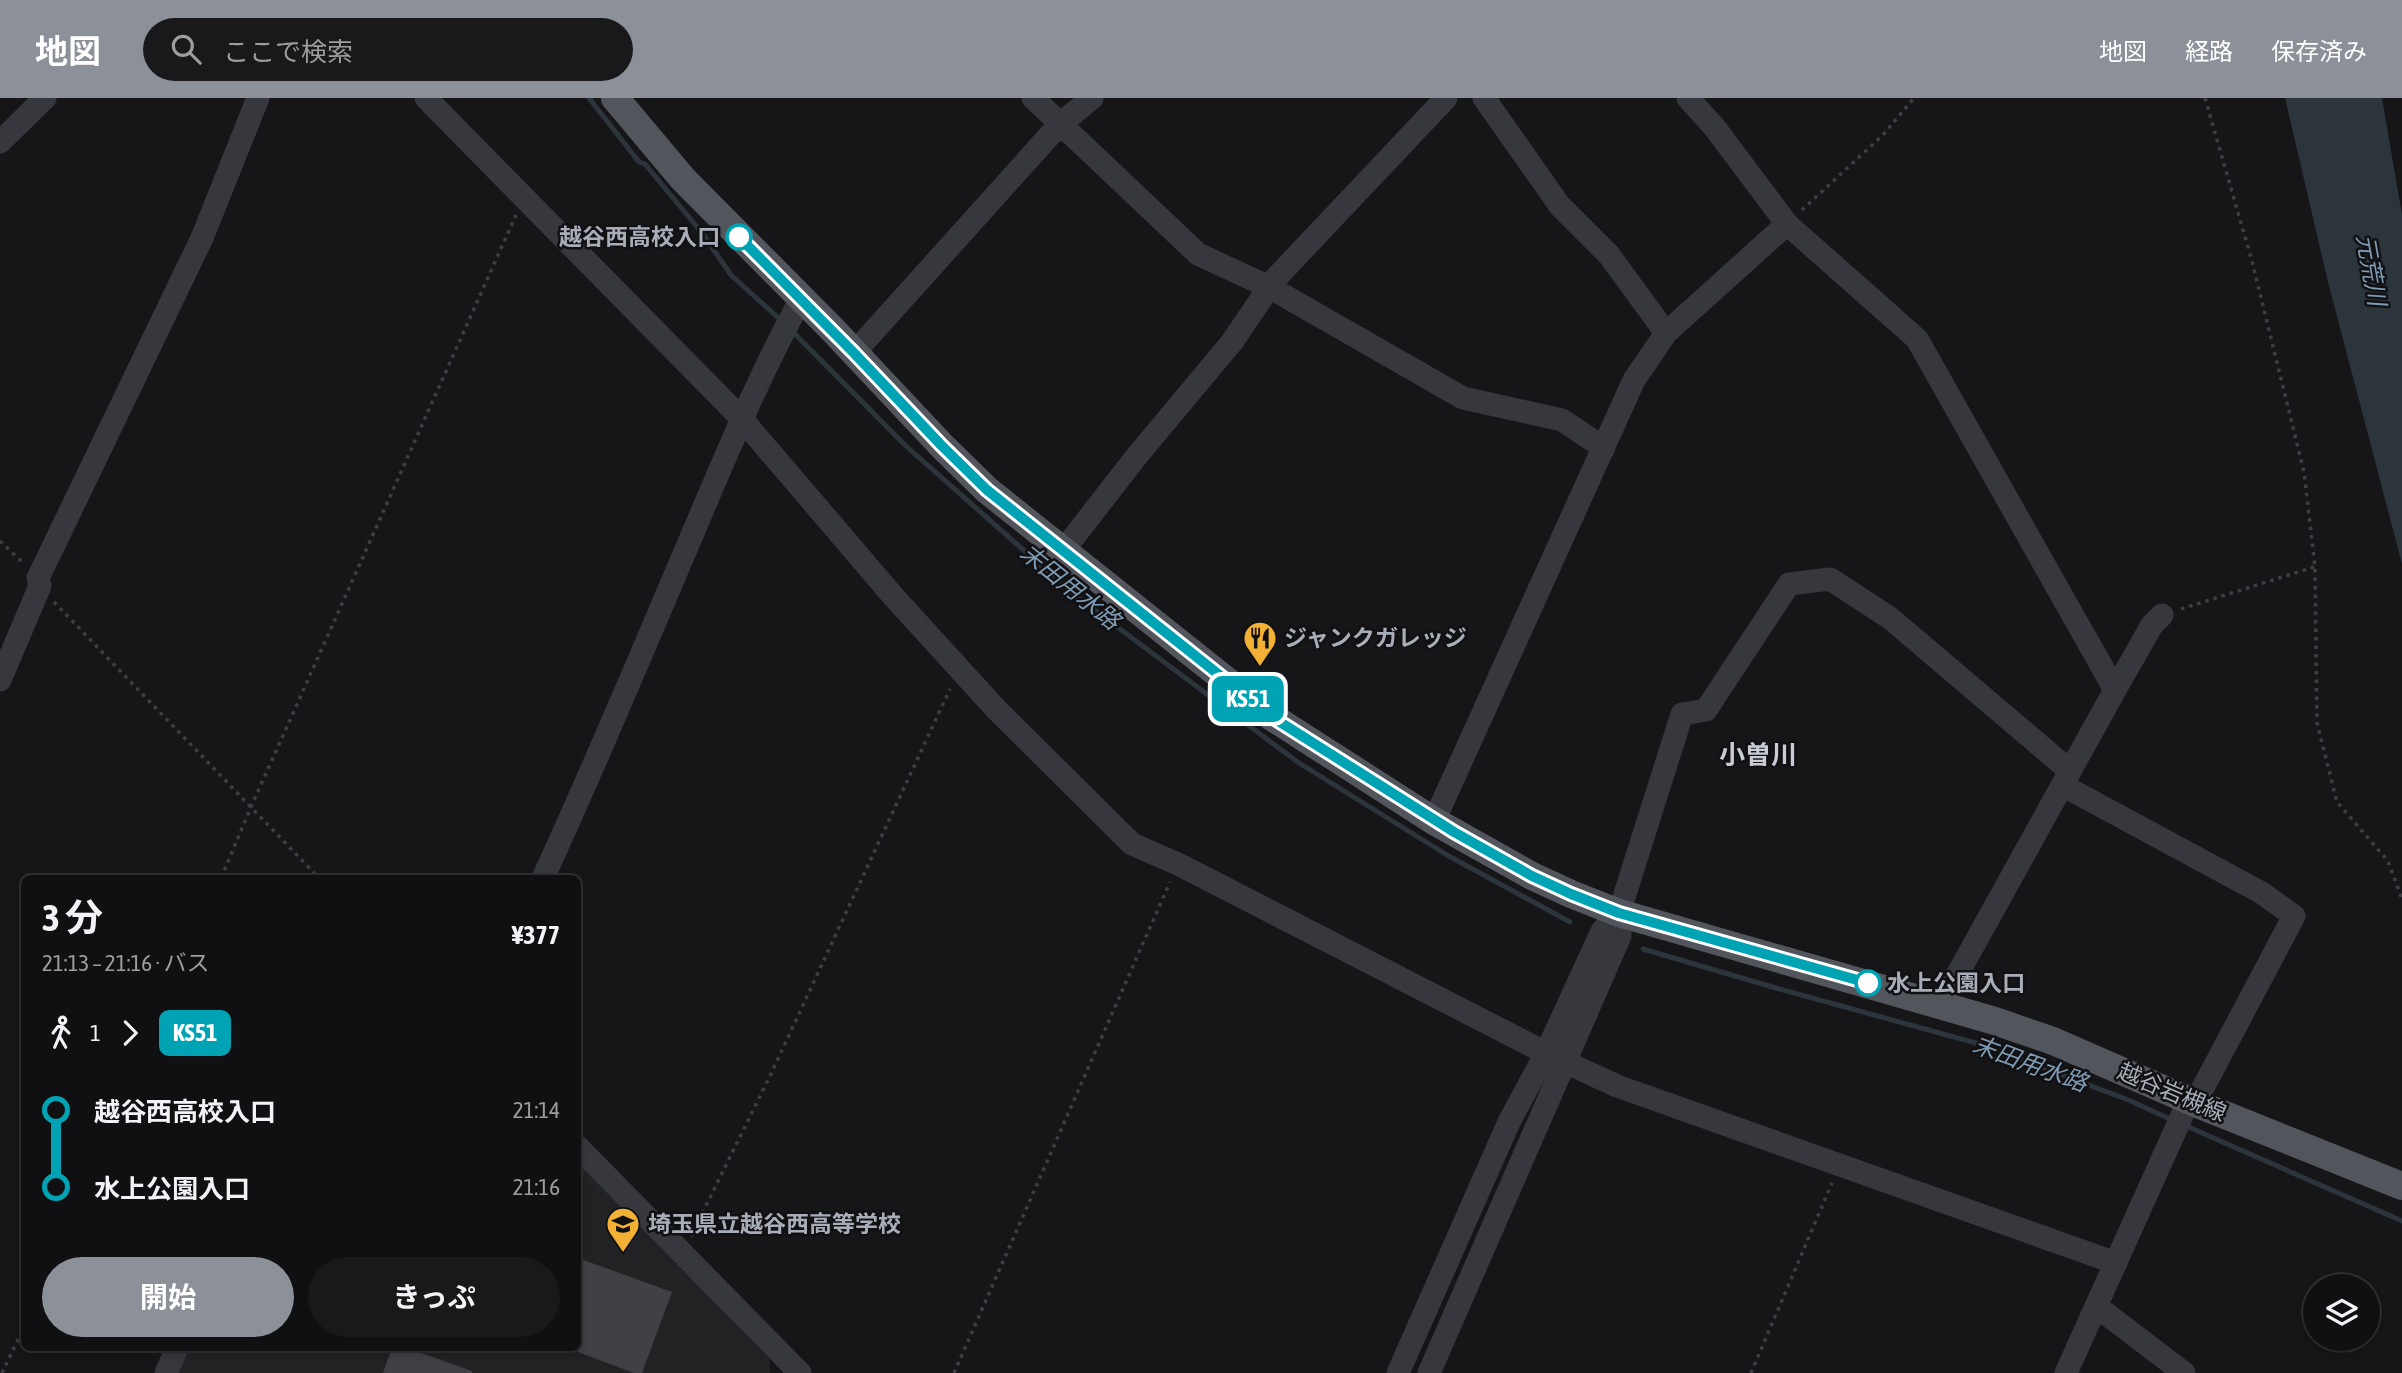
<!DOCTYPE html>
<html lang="ja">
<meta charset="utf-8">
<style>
body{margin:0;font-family:"Asap Condensed","Noto Sans JP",sans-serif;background:#19191b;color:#f1f3f6;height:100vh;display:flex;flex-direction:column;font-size:26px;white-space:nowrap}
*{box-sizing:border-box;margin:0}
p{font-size:23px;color:#9c9d9f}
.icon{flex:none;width:38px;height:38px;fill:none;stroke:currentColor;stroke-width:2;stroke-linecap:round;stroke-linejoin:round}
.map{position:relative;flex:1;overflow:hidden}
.details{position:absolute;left:21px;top:777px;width:560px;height:476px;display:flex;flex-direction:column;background:#101012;border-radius:10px;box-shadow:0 4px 10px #0003,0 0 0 2px #303032}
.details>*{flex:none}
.badge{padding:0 14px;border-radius:10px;font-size:24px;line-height:46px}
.tools{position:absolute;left:2303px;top:1176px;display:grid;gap:14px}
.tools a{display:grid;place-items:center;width:77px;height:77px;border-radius:50%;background:#101012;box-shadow:0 4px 10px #0003,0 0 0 2px #303032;font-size:35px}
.map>.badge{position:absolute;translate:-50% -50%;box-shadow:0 0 0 4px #fff}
.legs{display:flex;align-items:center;gap:10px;height:77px;padding:0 21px;font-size:23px}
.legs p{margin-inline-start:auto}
.summary{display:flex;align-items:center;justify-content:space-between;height:119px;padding:0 21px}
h1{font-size:38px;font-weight:700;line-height:52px}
.cta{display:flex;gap:14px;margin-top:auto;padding:14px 21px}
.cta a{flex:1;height:80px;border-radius:42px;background:#8c9099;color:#fff;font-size:28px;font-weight:700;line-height:80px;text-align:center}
.cta a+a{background:#19191b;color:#f1f3f6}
ul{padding:0 21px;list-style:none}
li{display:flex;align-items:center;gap:24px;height:77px;font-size:26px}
li i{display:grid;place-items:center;width:10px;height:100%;margin:0 9px;background:currentColor}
li i::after{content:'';width:18px;height:18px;margin:-9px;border:5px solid;border-radius:50%;background:#101012}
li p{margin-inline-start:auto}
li:first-child i{background:linear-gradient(#0000 50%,currentColor 0)}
li:last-child i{background:linear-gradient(currentColor 50%,#0000 0)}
header{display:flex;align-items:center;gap:42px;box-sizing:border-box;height:98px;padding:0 35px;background:#8c9099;color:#fff}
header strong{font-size:33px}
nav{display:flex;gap:38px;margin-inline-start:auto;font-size:24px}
.search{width:490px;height:63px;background:#19191b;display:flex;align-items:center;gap:18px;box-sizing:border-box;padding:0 24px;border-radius:38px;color:#9c9d9f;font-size:26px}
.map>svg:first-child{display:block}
.built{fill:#222225}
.water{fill:#2c353c}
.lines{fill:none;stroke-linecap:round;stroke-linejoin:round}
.stream{stroke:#2c353c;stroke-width:5}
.building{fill:#404145}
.path{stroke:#3d3f44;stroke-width:3.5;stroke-dasharray:3.5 5;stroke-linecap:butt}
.minor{stroke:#37383d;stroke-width:23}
.major{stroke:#53555c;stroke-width:28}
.line-1-casing{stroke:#fff;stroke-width:16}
.line-1{stroke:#00a3b4;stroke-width:10}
.stop-1-dot{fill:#fff;stroke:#00a3b4;stroke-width:3.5}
.labels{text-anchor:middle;stroke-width:5;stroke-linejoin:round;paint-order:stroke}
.stop-label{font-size:23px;font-weight:bold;fill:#a8adb8;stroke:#111113;text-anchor:end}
.poi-label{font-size:23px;font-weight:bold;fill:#a8adb8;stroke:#111113;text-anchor:start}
.street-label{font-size:23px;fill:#a8adb8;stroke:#111113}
.water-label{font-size:24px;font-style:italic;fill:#7f9bb3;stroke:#111113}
.quarter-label{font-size:26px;font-weight:bold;fill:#c9ccd4;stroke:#111113}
</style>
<header>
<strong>地図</strong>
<div class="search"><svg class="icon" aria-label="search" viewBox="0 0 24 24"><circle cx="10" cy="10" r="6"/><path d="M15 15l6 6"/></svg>ここで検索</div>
<nav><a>地図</a><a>経路</a><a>保存済み</a></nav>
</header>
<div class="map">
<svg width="2402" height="1275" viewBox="0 0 2402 1275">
<rect width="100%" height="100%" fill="#161618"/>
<path class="built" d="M578,1062L770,1261V1275H177L189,1250H578Z"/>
<path class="water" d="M2285,0H2382L2402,117V466L2328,184Z"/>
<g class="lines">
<path class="stream" d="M589,0L639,64L645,66L702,135L731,177L783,224
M792,233L906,348L1072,495L1299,665L1447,757L1570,824
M1643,851L1776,890L1983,947L2131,1003L2172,1022
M2184,1027L2402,1123"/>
</g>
<path class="building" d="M578,1160L672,1194L642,1275H634L578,1254Z
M392,1250H407L472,1273V1275H383Z"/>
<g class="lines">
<path class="path" d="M2205,0L2252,163L2304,374L2315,469L2317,625L2337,704L2388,763L2402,801
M1802,112L1883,37L1914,0
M0,443L24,466
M54,504L319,780
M2181,511L2314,469
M221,780L251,709L516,117
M691,1138L770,978L950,591
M2,1275L24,1229
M954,1275L1170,784
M1751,1275L1832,1085"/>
<path class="minor" d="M426,0L741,320L893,498L996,611L1132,746L1178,766L1546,955L1617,988L2116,1165
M1033,0L1198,156L1269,189L1463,300L1562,322L1604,350
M1484,0L1560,108L1609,157L1666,235
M1688,0L1715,30L1787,126L1917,241L2115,592
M0,44L45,0
M854,255L1059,27L1092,0
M1063,453L1136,359L1232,244L1274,182L1446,0
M0,582L40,488L38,480L202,140L258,0
M2062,687L2262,795L2294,818L2195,1005
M1434,723L1634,282L1666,235L1787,126
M543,780C591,676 636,569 681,463C719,374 755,285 801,201
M1941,906L2115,592L2152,527L2162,517
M578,1049L800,1275
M2096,1208L2184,1275
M166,1275L177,1250
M1398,1275L1509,1024L1546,955L1602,833L1619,815
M1429,1275L1620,838L1619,815L1682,616L1706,612L1789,486L1830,481L1890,520L2070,673
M2066,1275L2189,1002"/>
<path class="major" d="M615,0L683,81L832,231L942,348L987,392L1272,619L1434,723L1532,778L1571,796L1619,815L1995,923L2053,943L2195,1005L2402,1088"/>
</g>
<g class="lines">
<defs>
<path id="line-1" d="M739,139L854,255L942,348L987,392L1272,619L1454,734L1532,778L1571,796L1619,815L1868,885"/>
</defs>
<use href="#line-1" class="line-1-casing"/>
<use href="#line-1" class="line-1"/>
</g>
<defs>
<symbol id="restaurant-pin" viewBox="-11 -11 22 30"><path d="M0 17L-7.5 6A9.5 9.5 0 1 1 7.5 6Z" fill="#f2b134" stroke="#111113"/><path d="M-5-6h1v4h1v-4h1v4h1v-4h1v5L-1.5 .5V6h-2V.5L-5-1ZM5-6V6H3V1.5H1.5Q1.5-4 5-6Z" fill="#111"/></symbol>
<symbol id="school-pin" viewBox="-11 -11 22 30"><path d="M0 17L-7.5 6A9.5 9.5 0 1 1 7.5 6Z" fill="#f2b134" stroke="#111113"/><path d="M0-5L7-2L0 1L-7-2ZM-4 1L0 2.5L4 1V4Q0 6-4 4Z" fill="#111"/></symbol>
</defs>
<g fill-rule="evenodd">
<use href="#restaurant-pin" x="1241" y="521" width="38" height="52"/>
<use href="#school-pin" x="604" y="1107" width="38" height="52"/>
</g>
<g class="stop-1-dot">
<circle cx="739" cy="139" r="12"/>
<circle cx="1868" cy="885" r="12"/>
</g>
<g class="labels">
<g class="stop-label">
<text x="720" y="147">越谷西高校入口</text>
<text x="1887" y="893" text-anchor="start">水上公園入口</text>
</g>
<g class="poi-label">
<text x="1284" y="548">ジャンクガレッジ</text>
<text x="648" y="1134">埼玉県立越谷西高等学校</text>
</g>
<g class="street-label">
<text transform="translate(2172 994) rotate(23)" y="8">越谷岩槻線</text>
</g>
<g class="water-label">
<text transform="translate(2371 172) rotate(80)" y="8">元荒川</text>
<text transform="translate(1070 489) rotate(39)" y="8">末田用水路</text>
<text transform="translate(2030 966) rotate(20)" y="8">末田用水路</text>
</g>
<g class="quarter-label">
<text x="1758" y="666">小曽川</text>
</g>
</g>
</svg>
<div class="tools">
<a><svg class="icon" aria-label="layers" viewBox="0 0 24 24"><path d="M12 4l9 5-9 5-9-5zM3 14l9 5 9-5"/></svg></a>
</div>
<b class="badge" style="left:1248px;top:601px;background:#00a3b4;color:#fff">KS51</b>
<section class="details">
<div class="summary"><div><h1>3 分</h1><p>21:13 – 21:16 · バス</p></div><b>¥377</b></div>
<div class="legs"><svg class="icon" aria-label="walk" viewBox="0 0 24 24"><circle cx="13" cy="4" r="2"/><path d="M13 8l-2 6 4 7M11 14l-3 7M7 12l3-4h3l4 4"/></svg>1<svg class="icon" aria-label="forward" viewBox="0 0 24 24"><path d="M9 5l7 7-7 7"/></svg><b class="badge" style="background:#00a3b4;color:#fff">KS51</b></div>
<ul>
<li><i style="color:#00a3b4"></i><b>越谷西高校入口</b><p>21:14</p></li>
<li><i style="color:#00a3b4"></i><b>水上公園入口</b><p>21:16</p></li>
</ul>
<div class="cta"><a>開始</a><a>きっぷ</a></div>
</section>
</div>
